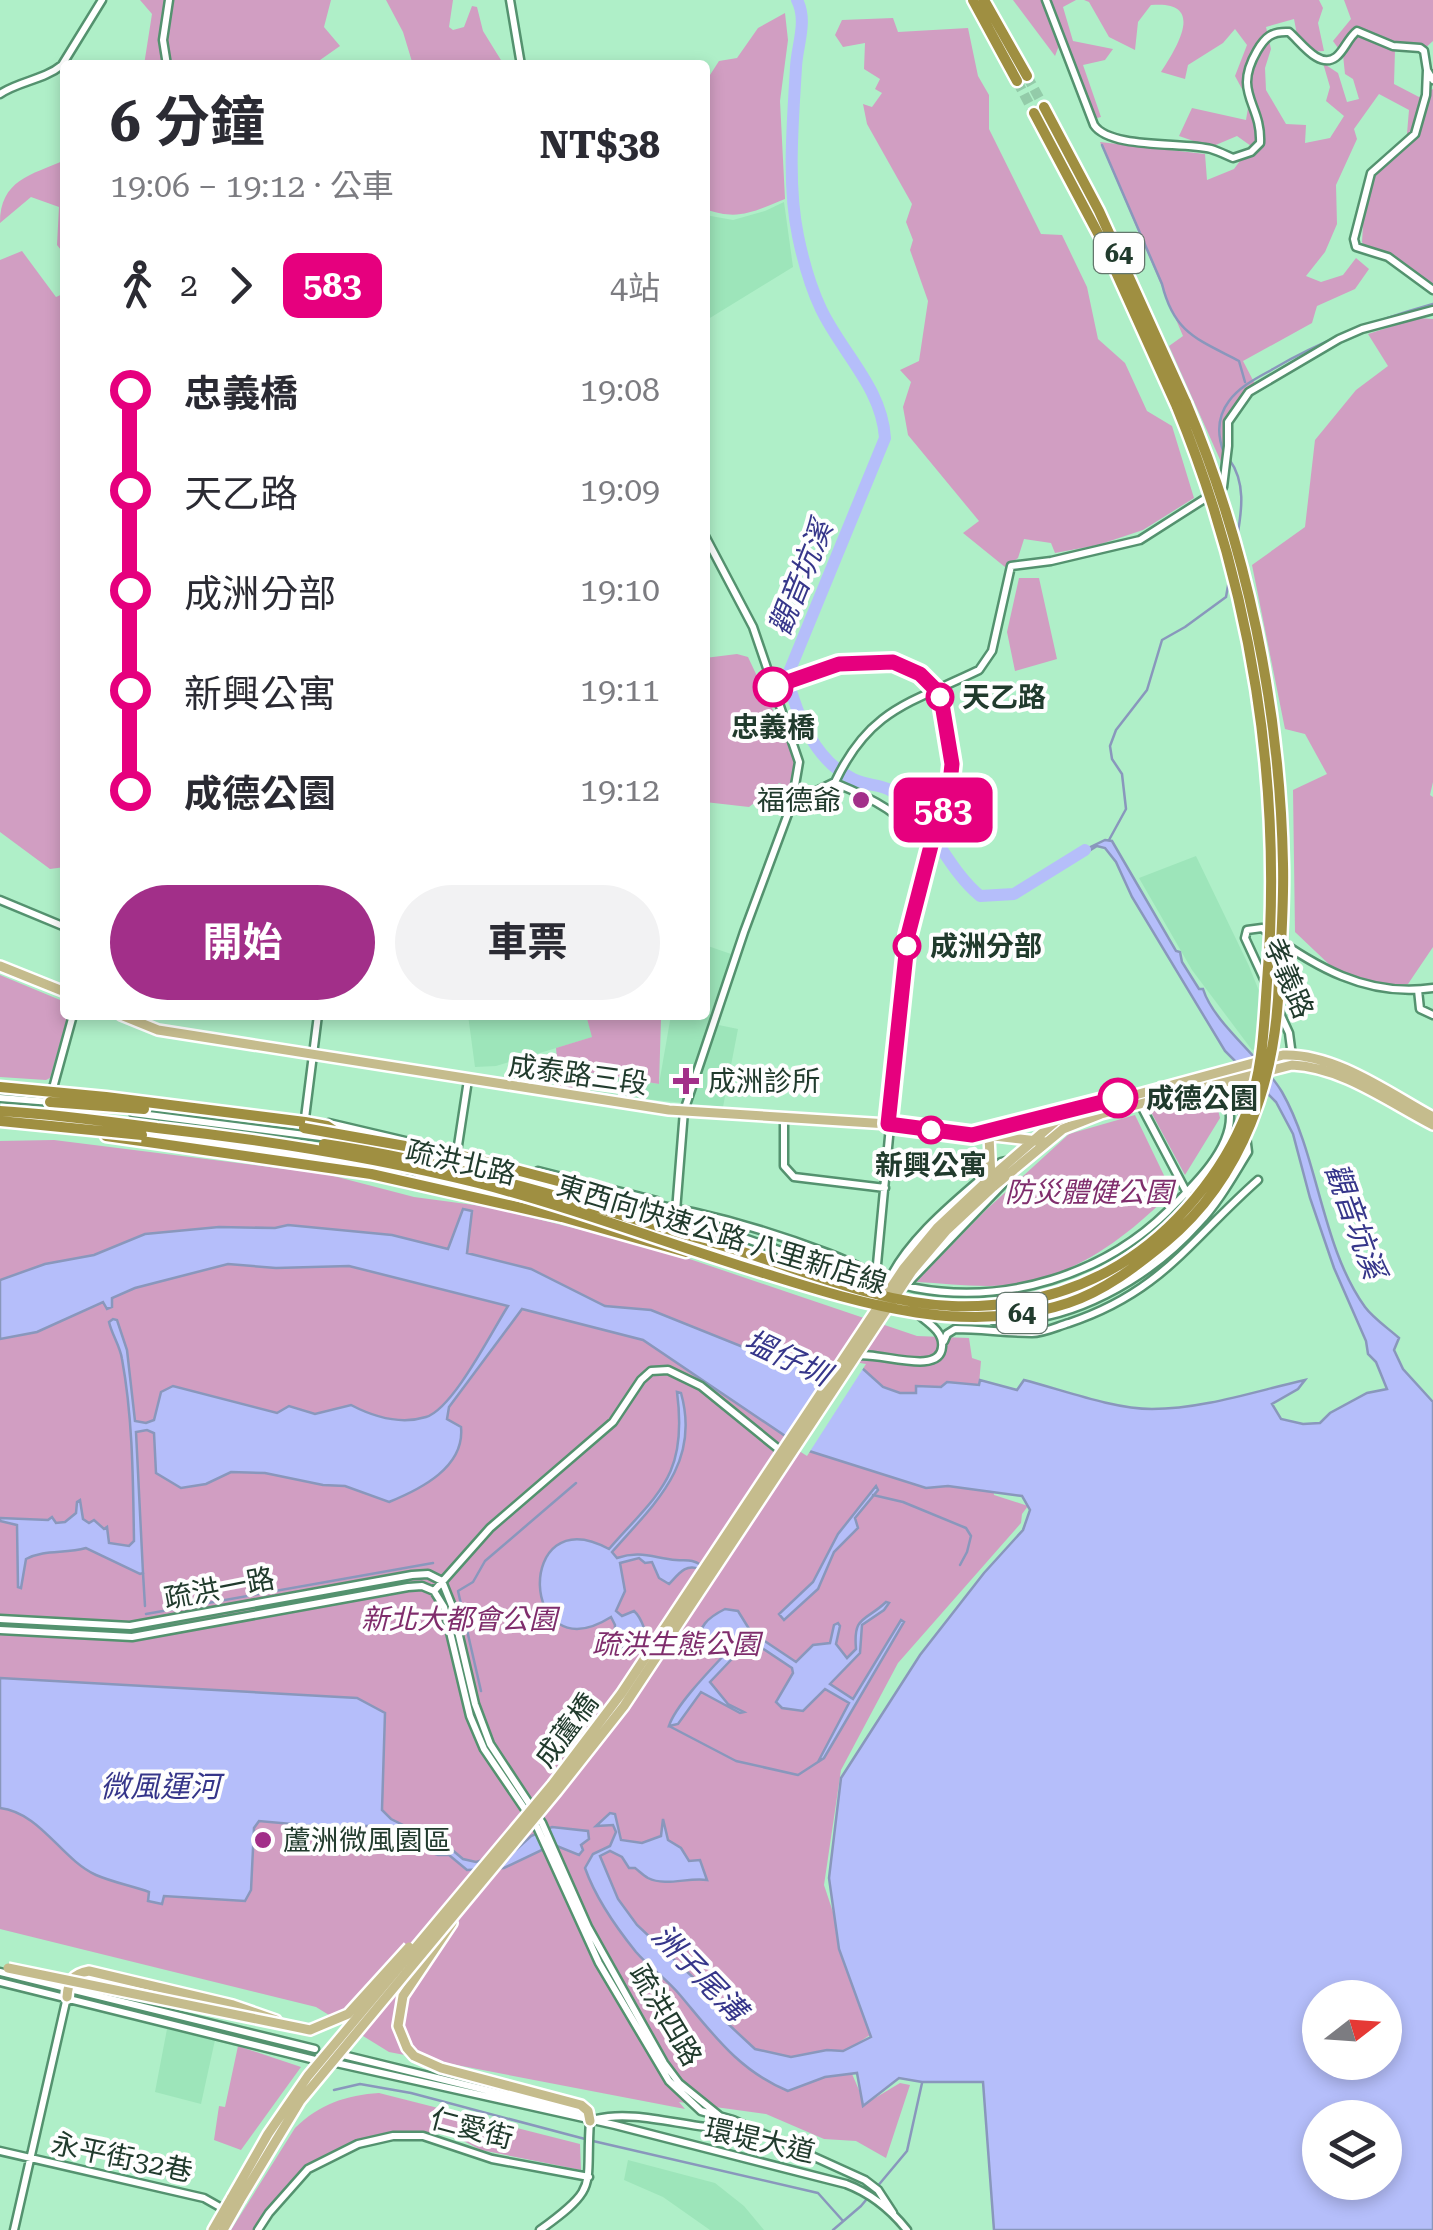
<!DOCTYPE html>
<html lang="zh-TW">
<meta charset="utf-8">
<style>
body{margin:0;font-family:"Roboto Serif","Noto Sans TC",serif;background:#f2f2f3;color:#2b2b33;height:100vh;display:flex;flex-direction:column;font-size:38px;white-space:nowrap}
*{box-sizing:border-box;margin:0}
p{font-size:32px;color:#7c7c81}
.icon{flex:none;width:55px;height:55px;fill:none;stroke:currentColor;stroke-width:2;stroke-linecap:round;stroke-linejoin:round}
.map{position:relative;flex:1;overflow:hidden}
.sheet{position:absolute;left:60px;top:60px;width:650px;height:960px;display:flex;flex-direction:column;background:#fff;border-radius:10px;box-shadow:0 5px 15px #0003}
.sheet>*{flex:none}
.badge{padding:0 20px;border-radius:15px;font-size:35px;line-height:65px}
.needle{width:65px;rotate:73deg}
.controls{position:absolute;left:1302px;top:1980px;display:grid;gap:20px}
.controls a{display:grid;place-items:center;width:100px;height:100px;border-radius:50%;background:#fff;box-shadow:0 5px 15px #0003;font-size:50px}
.map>.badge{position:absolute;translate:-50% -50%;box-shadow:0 0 0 5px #fff}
.legs{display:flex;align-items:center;gap:15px;height:110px;padding:0 50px;font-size:32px}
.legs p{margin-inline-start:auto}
.summary{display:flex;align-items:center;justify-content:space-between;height:170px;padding:0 50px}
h1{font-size:55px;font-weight:700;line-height:75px}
.action{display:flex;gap:20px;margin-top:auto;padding:20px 50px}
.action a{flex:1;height:115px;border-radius:60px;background:#a22f89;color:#fff;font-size:40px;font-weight:700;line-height:115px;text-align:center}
.action a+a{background:#f2f2f3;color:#2b2b33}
ul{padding:0 50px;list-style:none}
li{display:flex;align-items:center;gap:35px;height:100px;font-size:38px}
li i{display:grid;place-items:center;width:15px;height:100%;margin:0 12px;background:currentColor}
li i::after{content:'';width:25px;height:25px;margin:-12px;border:8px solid;border-radius:50%;background:#fff}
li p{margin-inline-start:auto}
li:first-child i{background:linear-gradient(#0000 50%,currentColor 0)}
li:last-child i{background:linear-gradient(currentColor 50%,#0000 0)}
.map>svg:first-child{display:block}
.built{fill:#9de5ba}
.green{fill:#d19ec2}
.water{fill:#b5befa;stroke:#8997bc;stroke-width:2.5;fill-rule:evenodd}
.pier{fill:#afefc8}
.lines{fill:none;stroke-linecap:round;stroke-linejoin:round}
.stream{stroke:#8997bc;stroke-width:2.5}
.river{stroke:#b5befa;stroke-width:12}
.highway-tunnel{stroke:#93cba9;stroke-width:10;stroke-dasharray:10 5;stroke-linecap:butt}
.minor-casing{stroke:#54926f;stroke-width:11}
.major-casing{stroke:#fff;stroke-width:14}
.highway-casing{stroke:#fff;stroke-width:15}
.minor{stroke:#fff;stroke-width:6}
.major{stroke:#c5bc8d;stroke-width:9}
.highway{stroke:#9f8f41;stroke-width:10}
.major-bridge-casing{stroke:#fff;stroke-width:14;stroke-linecap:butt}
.highway-bridge-casing{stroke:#fff;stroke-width:15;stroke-linecap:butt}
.major-bridge{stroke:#c5bc8d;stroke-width:9}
.highway-bridge{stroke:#9f8f41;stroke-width:10}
.line-1-casing{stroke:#fff;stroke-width:22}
.line-1{stroke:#e6007e;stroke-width:15}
.stop-1-dot{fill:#fff;stroke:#e6007e;stroke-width:5}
.poi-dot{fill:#a22f89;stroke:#fefefe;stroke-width:4}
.labels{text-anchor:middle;stroke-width:8;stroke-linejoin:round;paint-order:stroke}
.shield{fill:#fefefe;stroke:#63766c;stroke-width:2.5}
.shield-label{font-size:25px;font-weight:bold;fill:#213b2d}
.stop-label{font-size:28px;font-weight:bold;fill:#213b2d;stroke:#fefefe;text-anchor:start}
.poi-label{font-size:28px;fill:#213b2d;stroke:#fefefe;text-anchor:start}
.street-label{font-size:28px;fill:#213b2d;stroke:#fefefe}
.park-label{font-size:28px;font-style:italic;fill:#7f2d6c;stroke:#fefefe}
.water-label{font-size:30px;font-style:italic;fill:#36368a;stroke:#fefefe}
</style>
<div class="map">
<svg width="1433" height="2230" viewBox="0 0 1433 2230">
<rect width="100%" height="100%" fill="#afefc8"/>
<path class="built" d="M784,202L793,267L705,321V215L733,220L765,211Z
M1196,856L1249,966L1279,1041L1252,1050L1192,970L1139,878Z
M705,945L731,954L709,1023L738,1029L723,1107L577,1092L580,1071L659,1084L671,1015H705Z
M468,1015H586L593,1037L496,1066L475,1067Z
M167,2029L215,2040L201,2104L155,2092Z
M628,2160L715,2183L744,2206L764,2230H710L663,2197L624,2180Z"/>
<path class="green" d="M140,0H331L324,27L340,46L313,65H144L152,14Z
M386,0H453L449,27L453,30L464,27L472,6L477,7L483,31L504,65H413L403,32Z
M1013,0H1076L1063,7L1073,41L1113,49L1105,60L1083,65L1101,117L1093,119L1062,38L1055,56Z
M1084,0H1319L1323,8L1318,23L1324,51L1306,52L1299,45L1294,19L1266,27L1271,49L1265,68L1266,90L1286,124L1306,125L1305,143L1330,138L1344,116L1326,101L1330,87L1323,63L1338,73L1347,102L1359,99L1353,79L1345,74L1343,55L1333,41L1351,19L1344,0H1433V41L1423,50H1395L1394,84L1419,97L1433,89V287L1403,265L1371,256L1362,242L1365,192L1378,167L1406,145L1409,110L1379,94L1354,129L1357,139L1336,185L1337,224L1325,252L1306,276L1321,282L1343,275L1356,258L1369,269L1355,289L1317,306L1312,323L1243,361L1255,384C1245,395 1226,411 1225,427C1225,439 1231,449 1229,462L1222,464L1169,346L1183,336L1100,142L1205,154L1207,180L1234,169L1251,146L1237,136L1211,147L1179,136L1192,108L1246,120L1249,102L1235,76L1247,45L1235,29L1223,43L1188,65L1185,79L1161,72C1177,47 1207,0 1151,5L1138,22L1135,50L1109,37L1089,2Z
M785,13L788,40L780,101L785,199C753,212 738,221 705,209L710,75L719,61L737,58L758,28Z
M893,18L898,32L968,28L978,76L989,95V129L1041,234L1062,235L1087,287L1098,339L1125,363L1147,411L1172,426L1194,498L1143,530L1098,545L1055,553L1051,543L1024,539L1018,558L1005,567L963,533L979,521L908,435L903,407L911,382L900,370L919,361L928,301L910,250L913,240L906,222L912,204L867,124L863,104L872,107L882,93L875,89L880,79L864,69L865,43L843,47L835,35L842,20Z
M65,160V255L57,245L59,207L31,197L0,223C0,180 31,175 65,160Z
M22,251L56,297L65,293V867L50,869L0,832V260Z
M1418,318L1433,319V782L1430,795L1433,797V947L1408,984L1389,986L1335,970L1295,932L1293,790L1327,774L1305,734L1285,729L1252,565L1305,527L1315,440L1356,390L1388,366L1368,334Z
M1019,578H1039L1057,659L1015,671L1007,632Z
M737,654L748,657L795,757L792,788L779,783L749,807L705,802V658Z
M0,975L65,1002V1015H68L50,1078L46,1080L0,1077Z
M586,1015H648L661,1019L659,1084L581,1071L577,1092L560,1093L556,1048L592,1037Z
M1214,1094L1220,1118L1185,1175L1151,1112Z
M1135,1115L1172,1192C1122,1242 1062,1287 987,1286C964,1286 940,1283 916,1282L987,1209L1069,1134Z
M54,1140L326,1174L414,1197L489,1207L663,1250L917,1336L969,1338L972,1358L981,1361L978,1396L994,1495L1028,1506L1022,1514L1021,1523L898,1663L841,1770L824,1885L873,2033L843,2053L865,2104L900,2083L910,2085L886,2158L856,2141L824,2139L766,2114L679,2102L685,2109L389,2052L316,2007L0,1929V1141Z
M238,2046L301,2067L241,2150L214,2140L219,2106L225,2107Z
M379,2093L580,2144L581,2170L481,2150L452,2135L397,2131L359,2142L321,2158L291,2182L256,2230H231L295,2128C319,2104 347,2095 379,2093Z"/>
<path class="water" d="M1105,840L1112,841L1176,951L1180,952L1182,962L1199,989H1203C1214,1024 1262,1058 1282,1092C1319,1157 1321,1246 1365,1307C1374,1319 1388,1328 1399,1338L1394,1350L1403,1369L1433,1402V2230H994L983,2082H922L899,2078L863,2106L857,2073L825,2077L788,2091C739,2071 713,2034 680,1995C667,1979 649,1967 636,1952C615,1926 596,1899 585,1868L593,1854L610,1846L616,1832L613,1825L596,1826L610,1813L615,1814L621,1840L642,1843L661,1836L663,1819L668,1840L681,1848L689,1861L700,1860L707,1880C688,1877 666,1887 648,1878C643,1875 639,1871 635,1868H629L622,1857L610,1851L600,1856L618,1899L637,1925L697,1981L727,2023L755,2049L791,2057L827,2050L843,2051L871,2037L839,1949L829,1878L841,1778L920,1655L984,1573L1023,1530L1030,1510L1022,1496L948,1486L926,1488L806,1450L643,1340L522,1309L449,1407L447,1419L461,1427C465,1467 421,1489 389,1502L345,1486L323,1485L265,1473L231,1472L206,1484L181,1488L156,1473L154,1433L147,1430L136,1432L143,1573L140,1574L86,1548C64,1554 45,1549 26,1559L21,1588L18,1587L17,1525L0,1521V1518L48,1520L52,1517L56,1523L65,1522L76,1513L77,1502L80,1500L83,1519L89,1523L94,1520L104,1529L107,1527L109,1543L129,1546L134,1541C133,1481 133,1419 122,1359C120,1346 112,1335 109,1322L113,1319L117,1320L127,1350L135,1421L146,1423L154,1420L161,1392L173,1386L277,1413L289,1406L315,1414L351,1405C374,1417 400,1425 426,1417C453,1409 492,1331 508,1306L349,1266L276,1268L228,1264L135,1288L112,1298V1307L107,1309L103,1302L37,1332L0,1339V1280L45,1264L94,1255L145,1234L219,1227L275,1228L288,1225L392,1235L448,1249L463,1209L472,1211L467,1253L531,1269L605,1306L651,1310L748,1349L796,1361L862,1368L883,1387L900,1393H916V1386L941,1387L947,1382L979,1385L980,1380L1017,1390L1024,1380C1063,1390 1113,1409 1152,1409C1203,1409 1256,1391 1305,1380L1298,1389L1272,1404L1281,1419L1303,1424L1320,1423L1330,1413L1367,1393L1387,1389L1376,1362L1368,1354L1366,1341L1334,1268L1310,1198L1293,1134L1276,1102L1225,1051L1132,897L1116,862L1105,848L1097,846L1076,859L1072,856ZM1320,1998H1385V2062H1320ZM1320,2118H1385V2182H1320Z
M677,1392L681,1393C701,1464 654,1504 612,1552L617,1558C640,1550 654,1558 676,1560C687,1561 692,1559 701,1565L699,1569C685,1563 678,1575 669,1584L659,1578L652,1562L645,1563L639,1558L620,1563L625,1591L616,1611L622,1616L634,1611C641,1617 649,1637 647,1646L623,1648L614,1645L615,1625L611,1617C519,1675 514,1497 609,1549C659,1492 688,1476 677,1392Z
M876,1486L878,1490L855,1518L858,1528L834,1552L818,1589L784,1620L779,1614L813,1582L838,1534Z
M886,1602L889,1603L884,1610L862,1625L860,1653L830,1684L853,1699L901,1620L904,1622L837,1736L824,1758L818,1762L849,1703L825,1689L803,1711L782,1708L776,1702L793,1673L792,1668L750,1640L710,1682L728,1704L744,1712L740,1713L701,1692L678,1724L669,1726C675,1706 711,1669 727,1652V1647L717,1648L706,1654L697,1646C699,1626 707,1618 725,1609L738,1611L751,1632L796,1662L813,1645L830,1643L834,1625L838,1623L840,1626L836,1644L847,1658L856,1649C853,1615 865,1622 886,1602Z
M0,1678L357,1698L385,1713L382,1810L391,1819L450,1848L463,1859L476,1862L516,1850L531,1836L552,1827L588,1831L589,1839L581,1845L583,1850L579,1855L557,1846L548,1847L504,1868L467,1870L449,1855H438L421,1849L379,1826H314L259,1821L254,1828L251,1890L245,1901L164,1896L162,1904L148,1901L149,1892C132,1886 112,1882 96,1875C61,1859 41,1813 0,1808Z"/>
<path class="pier" d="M837,1359L866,1364L807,1456L785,1442Z"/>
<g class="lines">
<path class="stream" d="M1102,145L1162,284C1174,333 1197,339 1239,361L1245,382
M1224,453C1217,435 1217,417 1229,401C1240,386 1257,378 1273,369C1324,339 1376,320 1433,304
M1229,459C1246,482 1242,510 1237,538
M1109,840L1126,809L1122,774L1112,759L1110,746L1116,730L1147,690L1162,640L1185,627L1226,597L1229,580
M873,1495L903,1502L966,1528L971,1536L967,1552L960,1565
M143,1573L145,1606
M146,1614L433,1563
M481,1691L458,1591L473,1582L485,1561L576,1483
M669,1726L736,1761L798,1775L818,1762
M334,2090L360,2084L411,2093L585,2139
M593,2141L818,2193L843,2221
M833,2230L861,2206L907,2151L922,2083"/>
<path class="river" d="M797,0C808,21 797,45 796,67C793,121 787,183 798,236C803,260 811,288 821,309C842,353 882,388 885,438L787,677C797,715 814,760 853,779C878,790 883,779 908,805C936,833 950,871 980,896L1014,894L1085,850"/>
<path class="highway-tunnel" d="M1027,76L1044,107
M1017,81L1034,113"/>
<defs>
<path id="minor" d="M510,0L521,65
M1046,0L1094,125C1110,149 1182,142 1211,149C1218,151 1226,155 1233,158L1251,152L1260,143C1262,103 1232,94 1257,51C1265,37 1272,31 1289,32C1300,41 1319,70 1336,57C1344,51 1348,38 1357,31L1393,46L1420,48L1424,51L1427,70
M167,65L163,40L169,0
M1433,80L1427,70L1426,95L1415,134L1371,173L1354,239L1356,247L1388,257L1433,290
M0,94C19,81 44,80 62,65L102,0
M1220,489L1223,487L1228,446V422L1249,392L1339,339L1362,329L1433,310
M773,687L839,664L893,662L920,674L937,690L946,716L952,764L950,783L933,833L908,935L876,1275
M835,782C870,708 911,703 979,670L992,651L1011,566L1051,561L1140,540L1209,496
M835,783C872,798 906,815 928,850
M792,803L835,782
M0,900L65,927
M1418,990L1420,1009L1433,1015
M1292,1056L1289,1033L1245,938L1247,930L1262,928C1313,966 1367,998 1433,988
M1231,1079L1243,1114
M53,1088L73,1015
M0,1098L51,1102
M1140,1104L1188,1195
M133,1113L352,1141L504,1173L592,1196
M305,1118L318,1015
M784,1118V1166L794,1177L885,1188
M329,1123L414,1143
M140,1131L405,1171
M457,1152L468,1080
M538,1171L657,1201
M417,1174L516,1199
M624,1200C694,1209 765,1229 830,1254C859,1265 885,1282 915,1288C1006,1305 1103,1275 1168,1211C1191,1188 1230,1152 1230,1117C1230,1104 1223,1093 1221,1081
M676,1211L684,1111L744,932L792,803L799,762L753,627L705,536
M662,1214H675L833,1269L885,1293
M906,1285L1008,1179
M884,1292C901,1242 961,1196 1001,1162L1010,1160
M993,1320C1069,1326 1150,1278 1199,1223C1219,1202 1233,1176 1248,1152L1246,1136
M944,1341L947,1334L955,1329C981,1329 1006,1333 1032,1333C1044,1333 1058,1326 1069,1323C1162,1292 1190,1240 1258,1180
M855,1356C875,1350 940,1377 942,1347C944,1333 930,1324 920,1316
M434,1591L444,1607L470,1716L484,1749L537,1827L599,1963L669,2081L701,2111L733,2120L865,2180L878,2190L893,2213
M434,1591L490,1528L613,1422L641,1380L651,1371L668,1370L701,1386L781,1451
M0,1619L130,1626L412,1575L428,1574L442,1581L452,1606L475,1704L490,1744L542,1823L588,1927L664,2063L679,2083L721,2117
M0,1630L132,1637L408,1587L422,1586L434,1591
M0,1972L315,2049
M0,1982L315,2060
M343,2055L572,2111L584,2118
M336,2063L615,2125L846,2184C870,2193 891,2210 907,2230
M596,2119C633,2110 677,2125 716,2128L721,2117
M0,2151L204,2198L227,2211
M14,2230L67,1997
M258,2230L269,2213L308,2169L358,2144L393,2136H423L492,2159L589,2177
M540,2230C601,2186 585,2188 590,2121"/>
<path id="major" d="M0,966L65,992
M121,1015L158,1030L669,1110L888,1124L1046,1142
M984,1132L1080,1106
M989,1136L991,1178
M988,1180L1056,1121L1098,1105L1283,1055C1335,1053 1389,1093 1433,1117
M993,1187L1063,1129L1101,1114L1292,1065C1342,1067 1390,1103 1433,1125
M452,1923L403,1996L398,2026L407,2048L414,2056L441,2068L581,2105L588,2111L590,2121
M67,1997C68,1981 73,1974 89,1971L233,2005L276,2020
M213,2230L232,2197
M223,2230L240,2200"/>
<path id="highway" d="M973,0L1017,81
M984,0L1027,76
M1044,107L1099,211L1186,403
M1034,113L1102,241L1177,407
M0,1087L106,1097L305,1122L327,1126L339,1134
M50,1102L144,1109
M106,1136L371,1174L562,1217L686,1252"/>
</defs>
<use href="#minor" class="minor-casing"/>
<use href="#major" class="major-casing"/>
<use href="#highway" class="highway-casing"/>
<use href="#minor" class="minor"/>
<use href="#major" class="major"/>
<use href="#highway" class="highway"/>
<defs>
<path id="major-bridge" d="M8,1968L310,2030L348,2014L409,1947
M232,2197L268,2134L308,2076L552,1785L621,1694L904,1268L937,1228L988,1180
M240,2200L300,2101L557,1791L624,1706L912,1271L946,1231L993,1187"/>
<path id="highway-bridge" d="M0,1111C53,1114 105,1121 157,1128C265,1140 373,1157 478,1183C574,1208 666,1243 760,1272C860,1303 964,1337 1068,1303C1104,1291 1137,1266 1166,1242C1244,1177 1276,1079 1279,980C1281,942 1284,903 1283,864C1280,708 1247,547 1186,403
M0,1121L142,1135
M304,1128L467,1157L573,1185L736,1244
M324,1144C466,1165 602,1209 740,1251C808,1272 879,1303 952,1306C1012,1308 1067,1296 1119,1265C1175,1231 1223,1173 1247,1112C1263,1072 1264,1025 1267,982C1283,785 1252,590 1177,407"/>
</defs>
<use href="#major-bridge" class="major-bridge-casing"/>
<use href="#highway-bridge" class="highway-bridge-casing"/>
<use href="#major-bridge" class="major-bridge"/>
<use href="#highway-bridge" class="highway-bridge"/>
</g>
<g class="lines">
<defs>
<path id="line-1" d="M773,687L839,664L893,662L920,674L936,690L942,704L952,764L950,783L934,834L908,935L888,1124L972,1135L1118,1098"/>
</defs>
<use href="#line-1" class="line-1-casing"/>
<use href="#line-1" class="line-1"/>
</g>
<g class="stop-1-dot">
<circle cx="773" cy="687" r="18"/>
<circle cx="940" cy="697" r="12"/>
<circle cx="907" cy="946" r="12"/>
<circle cx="1118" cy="1098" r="18"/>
<circle cx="931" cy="1130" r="12"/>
</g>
<g class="poi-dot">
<circle cx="861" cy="800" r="10"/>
<path d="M681 1066h10v10h10v10h-10v10h-10v-10h-10v-10h10z"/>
<circle cx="263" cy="1840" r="10"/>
</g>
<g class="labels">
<g class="shield">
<rect x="1094" y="233" width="50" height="40" rx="8"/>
<rect x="997" y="1293" width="50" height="40" rx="8"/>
</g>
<g class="shield-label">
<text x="1119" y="262">64</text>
<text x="1022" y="1322">64</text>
</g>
<g class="stop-label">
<text x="962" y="707">天乙路</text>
<text x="773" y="737" text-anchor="middle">忠義橋</text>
<text x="930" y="956">成洲分部</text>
<text x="1146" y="1108">成德公園</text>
<text x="931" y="1175" text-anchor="middle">新興公寓</text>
</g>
<g class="poi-label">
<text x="841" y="810" text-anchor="end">福德爺</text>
<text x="708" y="1091">成洲診所</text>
<text x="283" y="1850">蘆洲微風園區</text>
</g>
<g class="street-label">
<text transform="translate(1289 978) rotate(67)" y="10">孝義路</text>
<text transform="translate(578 1074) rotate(8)" y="10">成泰路三段</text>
<text transform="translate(461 1162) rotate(13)" y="10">疏洪北路</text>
<text transform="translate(722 1234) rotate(17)" y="10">東西向快速公路 八里新店線</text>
<text transform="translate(219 1588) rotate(-11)" y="10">疏洪一路</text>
<text transform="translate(566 1730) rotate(-53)" y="10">成蘆橋</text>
<text transform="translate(666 2015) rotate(59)" y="10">疏洪四路</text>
<text transform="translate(472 2128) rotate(15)" y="10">仁愛街</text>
<text transform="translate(760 2140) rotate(13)" y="10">環堤大道</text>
<text transform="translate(122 2157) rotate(12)" y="10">永平街32巷</text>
</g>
<g class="park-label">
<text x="1089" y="1202">防災體健公園</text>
<text x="459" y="1629">新北大都會公園</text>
<text x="676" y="1654">疏洪生態公園</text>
</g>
<g class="water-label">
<text transform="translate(801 578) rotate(-68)" y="10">觀音坑溪</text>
<text transform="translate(1355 1221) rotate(70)" y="10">觀音坑溪</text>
<text transform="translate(787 1358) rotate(25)" y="10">塭仔圳</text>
<text x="160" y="1797">微風運河</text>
<text transform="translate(699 1973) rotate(46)" y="10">洲子尾溝</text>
</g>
</g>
</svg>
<div class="controls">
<a><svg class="needle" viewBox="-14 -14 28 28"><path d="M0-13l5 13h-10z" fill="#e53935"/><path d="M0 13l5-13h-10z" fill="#7c7c81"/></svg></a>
<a><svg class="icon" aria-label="layers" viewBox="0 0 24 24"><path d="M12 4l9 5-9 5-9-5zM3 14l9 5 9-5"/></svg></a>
</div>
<b class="badge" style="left:943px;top:810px;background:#e6007e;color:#fff">583</b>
<section class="sheet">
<div class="summary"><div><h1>6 分鐘</h1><p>19:06 – 19:12 · 公車</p></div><b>NT$38</b></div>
<div class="legs"><svg class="icon" aria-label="walk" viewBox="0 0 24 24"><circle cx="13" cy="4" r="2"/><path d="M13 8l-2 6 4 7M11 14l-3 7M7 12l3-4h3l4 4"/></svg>2<svg class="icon" aria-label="forward" viewBox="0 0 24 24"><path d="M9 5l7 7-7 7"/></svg><b class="badge" style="background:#e6007e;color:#fff">583</b><p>4站</p></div>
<ul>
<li><i style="color:#e6007e"></i><b>忠義橋</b><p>19:08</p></li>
<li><i style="color:#e6007e"></i><span>天乙路</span><p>19:09</p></li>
<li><i style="color:#e6007e"></i><span>成洲分部</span><p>19:10</p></li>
<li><i style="color:#e6007e"></i><span>新興公寓</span><p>19:11</p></li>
<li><i style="color:#e6007e"></i><b>成德公園</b><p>19:12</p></li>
</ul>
<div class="action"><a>開始</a><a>車票</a></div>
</section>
</div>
